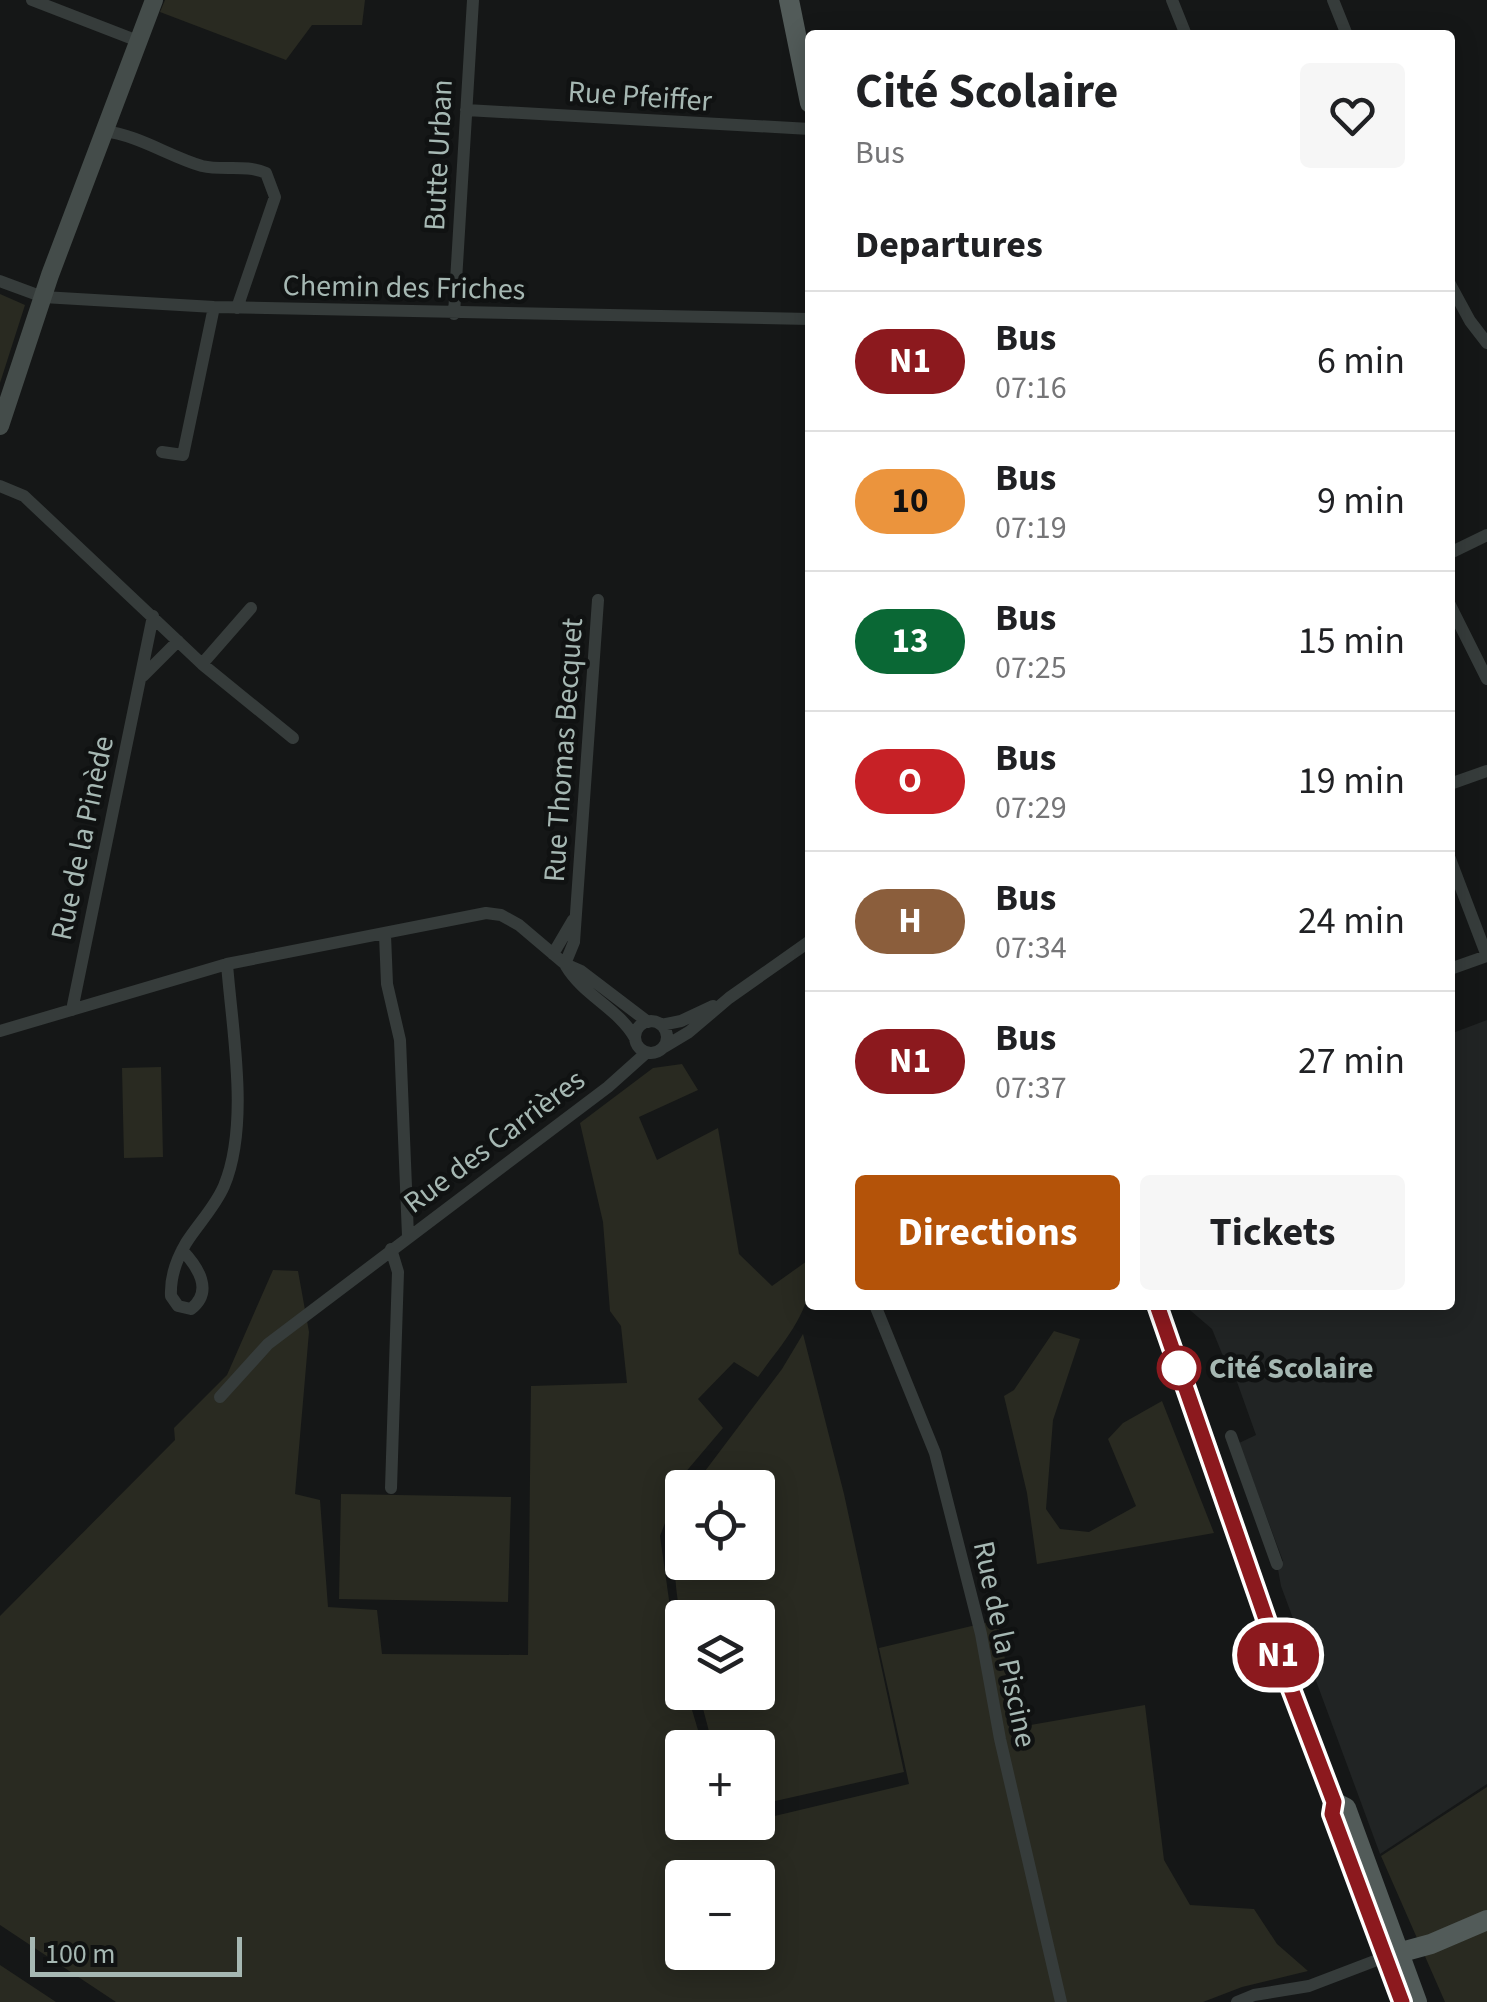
<!DOCTYPE html>
<meta charset="utf-8">
<style>
body{margin:0;font-family:"Source Sans 3",sans-serif;background:#f6f6f6;color:#202124;height:100vh;display:flex;flex-direction:column;font-size:38px;white-space:nowrap}
*{box-sizing:border-box;margin:0}
p{font-size:32px;color:#757577}
.icon{flex:none;width:55px;height:55px;fill:none;stroke:currentColor;stroke-width:2;stroke-linecap:round;stroke-linejoin:round}
.map{position:relative;flex:1;overflow:hidden}
.sheet{position:absolute;left:805px;top:30px;width:650px;height:1280px;display:flex;flex-direction:column;background:#fff;border-radius:10px;box-shadow:0 5px 25px #0003}
.sheet>*{flex:none}
.badge{padding:0 20px;border-radius:32px;font-size:35px;line-height:65px}
.tools{position:absolute;left:665px;top:1470px;display:grid;gap:20px}
.tools a{display:grid;place-items:center;width:110px;height:110px;border-radius:10px;background:#fff;box-shadow:0 5px 25px #0003;font-size:50px}
.scale{position:absolute;left:30px;bottom:25px;width:212px;box-sizing:border-box;padding-left:10px;border:5px solid #a6b8b3;border-top:0;font-size:28px;line-height:35px;white-space:nowrap;color:#a6b8b3;-webkit-text-stroke:8px #101212;paint-order:stroke}
.map>.badge{position:absolute;translate:-50% -50%;box-shadow:0 0 0 5px #fff}
h2{padding:0 50px;font-size:38px;line-height:90px}
.round{display:grid;place-items:center;flex:none;width:105px;height:105px;border-radius:10px;background:#f6f6f6}
.headline{display:flex;align-items:center;justify-content:space-between;height:170px;padding:0 50px}
h1{font-size:48px;font-weight:700;line-height:75px}
.primary-button{display:flex;gap:20px;margin-top:auto;padding:20px 50px}
.primary-button a{flex:1;height:115px;border-radius:10px;background:#b45309;color:#fff;font-size:40px;font-weight:700;line-height:115px;text-align:center}
.primary-button a+a{background:#f6f6f6;color:#202124}
ul{padding:0;list-style:none}
li{display:flex;align-items:center;gap:30px;height:140px;padding:0 50px;border-top:2px solid #e0e0e0}
li div{flex:1}
li b{display:block;font-size:38px}
li em{font-style:normal}
li .badge{min-width:110px;font-weight:700;text-align:center}
.map>svg:first-child{display:block}
.built{fill:#212424}
.green{fill:#292a21;fill-rule:evenodd}
.lines{fill:none;stroke-linecap:round;stroke-linejoin:round}
.street{stroke:#363c3b;stroke-width:12}
.secondary{stroke:#444c4a;stroke-width:18}
.primary{stroke:#525b59;stroke-width:20}
.line-casing{stroke:#fff;stroke-width:22}
.line{stroke:#8c191e;stroke-width:15}
.stop-dot{fill:#fff;stroke:#8c191e;stroke-width:5}
.labels{text-anchor:middle;stroke-width:9;stroke-linejoin:round;paint-order:stroke}
.street-label{font-size:30px;fill:#a6b8b3;stroke:#101212}
.stop-label{font-size:30px;font-weight:bold;fill:#a6b8b3;stroke:#101212;text-anchor:start}
</style>
<div class="map">
<svg width="1487" height="2002" viewBox="0 0 1487 2002">
<rect width="100%" height="100%" fill="#151717"/>
<path class="built" d="M1487,1020V1784L1380,1854L1281,1586L1277,1564L1283,1561L1239,1443L1256,1435L1231,1365L1227,1366L1212,1329L1184,1305H1450V1034Z"/>
<path class="green" d="M165,0H365L362,25H312L286,60L160,12Z
M0,294L25,305L0,383Z
M682,1064L698,1090L639,1117L657,1160L718,1128L739,1254L772,1286L807,1261C822,1302 780,1346 758,1377L734,1362L698,1399L723,1428L684,1474L660,1536L682,1692L687,1693L703,1747L682,1748V1822L725,1823L727,1827L758,1822V1820L909,1784L879,1648L997,1620L1019,1727L1145,1705L1164,1860L1190,1905L1254,1909L1277,1944L1308,1971L1242,1987L1203,2002H116L0,1925V1616L175,1440L174,1428L227,1375L273,1270L298,1271L309,1332L295,1494L320,1500L328,1607L377,1610L382,1654L528,1655L531,1386L627,1383L621,1326L610,1311L603,1222L580,1123L653,1068ZM682,1878H758V1952H682Z
M161,1067L163,1157L124,1158L122,1068Z
M1054,1331L1080,1339L1053,1420L1046,1509L1060,1529L1089,1532L1136,1506L1108,1439L1123,1423L1162,1401L1214,1533L1037,1564L1027,1493L1004,1396L1014,1390Z
M803,1334L844,1494L904,1772L758,1805V1748L713,1747L699,1693L758,1692V1618H682V1626C674,1583 671,1552 682,1510V1562H758V1488L693,1487L782,1369Z
M341,1494L511,1497L508,1602L339,1599Z
M1487,1787V2002H1445L1381,1856Z
M0,1965L56,2002H0Z"/>
<g class="lines">
<path class="street" d="M32,0L138,41
M1172,0L1186,35
M1333,0L1347,35
M466,110L810,129
M103,131C139,135 168,156 202,166C224,171 245,164 266,173L275,197L237,308
M0,281L43,297L214,307L810,319
M1450,284L1470,321L1487,343
M454,314L473,0
M162,452L183,455L214,307
M0,486L24,496L202,664L293,738
M1450,553L1487,535
M1450,605L1487,679
M202,664L251,608
M143,676L178,641
M1450,784L1487,771
M1450,859L1487,956
M385,935L387,984L400,1040L408,1236
M553,954L573,920
M565,964L574,942L598,600
M566,966C583,995 619,1009 635,1038
M1450,969L1487,956
M72,1010L153,616
M635 1037a16 16 0 1 1 32 0a16 16 0 1 1-32 0Z
M661,1025L681,1021L713,1006
M0,1031L227,964L486,913L501,915L519,925L565,964L581,971L648,1022
M664,1047L689,1032L729,998L810,941
M182,1250C198,1267 214,1291 191,1309L178,1306L171,1296C170,1277 176,1260 186,1243C198,1224 215,1207 224,1186C250,1124 232,1030 227,964
M875,1305L935,1453L981,1634L1000,1739L1061,2002
M220,1397L268,1344L608,1087L646,1053
M1231,1436L1277,1564
M391,1488L398,1272L391,1249
M1237,2002L1254,1995L1309,1986L1385,1957"/>
<path class="secondary" d="M0,426L50,275L154,0"/>
<path class="primary" d="M789,0L810,103
M1157,1305L1283,1668L1334,1802L1332,1814L1402,2002
M1334,1802L1346,1808L1417,2002
M1387,1956L1431,1944L1487,1920"/>
</g>
<g class="lines">
<defs>
<path id="line" d="M1157,1305L1283,1668L1334,1802L1332,1814L1402,2002"/>
</defs>
<use href="#line" class="line-casing"/>
<use href="#line" class="line"/>
</g>
<circle class="stop-dot" cx="1179" cy="1368" r="20"/>
<g class="labels">
<g class="street-label">
<text transform="translate(640 96) rotate(4)" y="10">Rue Pfeiffer</text>
<text transform="translate(438 155) rotate(-87)" y="10">Butte Urban</text>
<text transform="translate(404 287) rotate(1)" y="10">Chemin des Friches</text>
<text transform="translate(563 750) rotate(-86)" y="10">Rue Thomas Becquet</text>
<text transform="translate(82 838) rotate(-78)" y="10">Rue de la Pinède</text>
<text transform="translate(494 1141) rotate(-37)" y="10">Rue des Carrières</text>
<text transform="translate(1005 1644) rotate(78)" y="10">Rue de la Piscine</text>
</g>
<g class="stop-label">
<text x="1209" y="1378">Cité Scolaire</text>
</g>
</g>
</svg>
<div class="tools">
<a><svg class="icon" aria-label="locate" viewBox="0 0 24 24"><circle cx="12" cy="12" r="6"/><path d="M12 2v4M12 18v4M2 12h4M18 12h4"/></svg></a>
<a><svg class="icon" aria-label="layers" viewBox="0 0 24 24"><path d="M12 4l9 5-9 5-9-5zM3 14l9 5 9-5"/></svg></a>
<a>+</a>
<a>−</a>
</div>
<div class="scale">100 m</div>
<b class="badge" style="left:1278px;top:1655px;background:#8c191e;color:#fff">N1</b>
<section class="sheet">
<div class="headline"><div><h1>Cité Scolaire</h1><p>Bus</p></div><a class="round"><svg class="icon" aria-label="heart" viewBox="0 0 24 24"><path d="M12 20l-8-8c-3-5 5-10 8-4 3-6 11-1 8 4z"/></svg></a></div>
<h2>Departures</h2>
<ul>
<li><span class="badge" style="background:#8c191e;color:#fff">N1</span><div><b>Bus</b><p>07:16</p></div><em>6 min</em></li>
<li><span class="badge" style="background:#eb943d;color:#111">10</span><div><b>Bus</b><p>07:19</p></div><em>9 min</em></li>
<li><span class="badge" style="background:#0a6835;color:#fff">13</span><div><b>Bus</b><p>07:25</p></div><em>15 min</em></li>
<li><span class="badge" style="background:#c72126;color:#fff">O</span><div><b>Bus</b><p>07:29</p></div><em>19 min</em></li>
<li><span class="badge" style="background:#8b5e3c;color:#fff">H</span><div><b>Bus</b><p>07:34</p></div><em>24 min</em></li>
<li><span class="badge" style="background:#8c191e;color:#fff">N1</span><div><b>Bus</b><p>07:37</p></div><em>27 min</em></li>
</ul>
<div class="primary-button"><a>Directions</a><a>Tickets</a></div>
</section>
</div>
